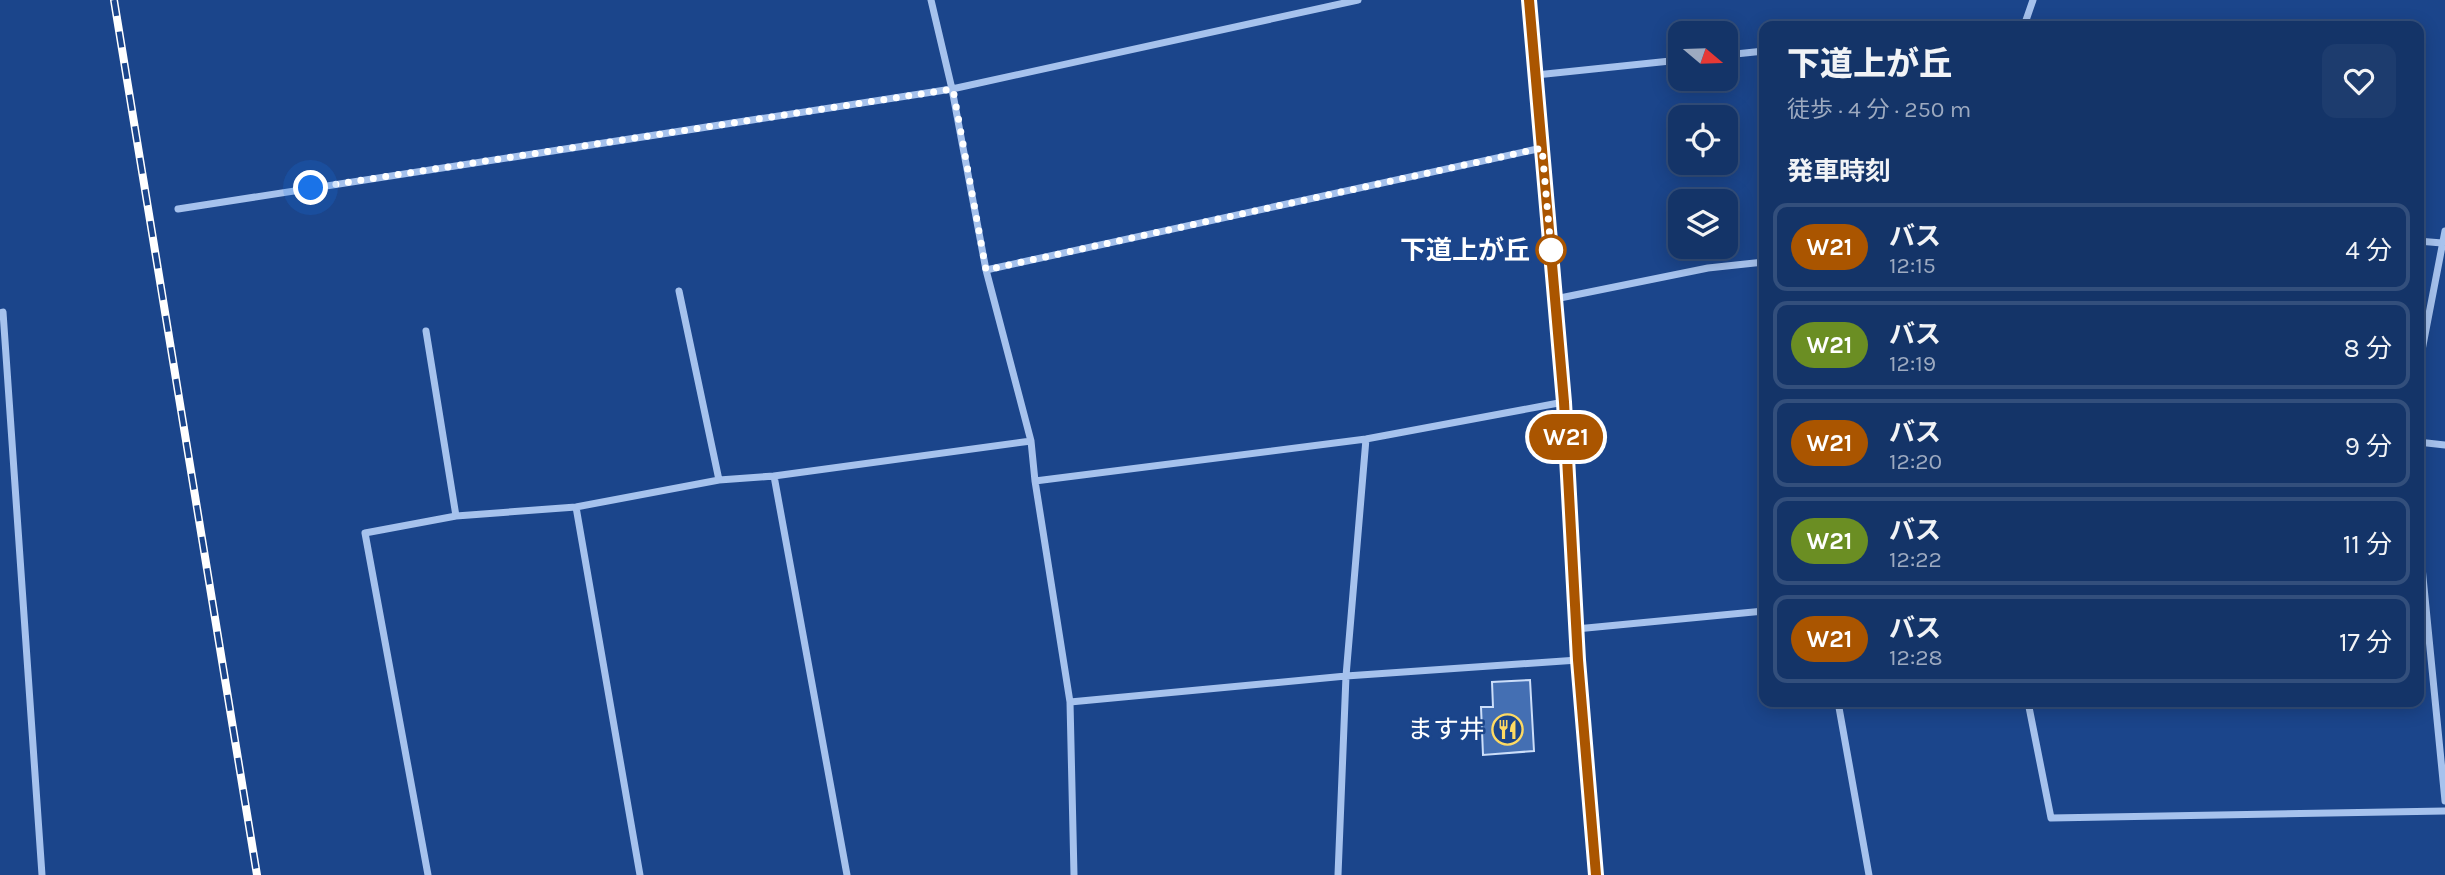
<!DOCTYPE html>
<html lang="ja">
<meta charset="utf-8">
<style>
body{margin:0;font-family:Karla,"Noto Sans JP",sans-serif;background:#1d3c6e;color:#f1f3f6;height:100vh;display:flex;flex-direction:column;font-size:26px;white-space:nowrap}
*{box-sizing:border-box;margin:0}
p{font-size:23px;color:#9daac0}
.icon{flex:none;width:38px;height:38px;fill:none;stroke:currentColor;stroke-width:2;stroke-linecap:round;stroke-linejoin:round}
.map{position:relative;flex:1;overflow:hidden}
.details{position:absolute;left:1759px;top:21px;width:665px;height:686px;display:flex;flex-direction:column;background:#143468;border-radius:14px;box-shadow:0 4px 18px #0003,0 0 0 2px #334f7c}
.details>*{flex:none}
.badge{padding:0 14px;border-radius:23px;font-size:24px;line-height:46px}
.needle{width:46px;rotate:109deg}
.fabs{position:absolute;left:1668px;top:21px;display:grid;gap:14px}
.fabs a{display:grid;place-items:center;width:70px;height:70px;border-radius:14px;background:#143468;box-shadow:0 4px 18px #0003,0 0 0 2px #334f7c;font-size:35px}
.you{position:absolute;width:35px;height:35px;margin:-18px;border:5px solid #fff;border-radius:50%;background:#1a73e8;box-shadow:0 0 0 10px #1a73e833}
.map>.badge{position:absolute;translate:-50% -50%;box-shadow:0 0 0 4px #fff}
h2{padding:0 28px;font-size:26px;line-height:63px}
.round{display:grid;place-items:center;flex:none;width:74px;height:74px;border-radius:14px;background:#1d3c6e}
.head{display:flex;align-items:center;justify-content:space-between;height:119px;padding:0 28px}
h1{font-size:33px;font-weight:800;line-height:52px}
ul{padding:0;list-style:none}
li{display:flex;align-items:center;gap:21px;height:88px;margin:0 14px 10px;padding:0 14px;border:4px solid #334f7c;border-radius:14px}
li div{flex:1}
li b{display:block;font-size:26px}
li em{font-style:normal}
li .badge{min-width:77px;font-weight:700;text-align:center}
.map>svg:first-child{display:block}
.building{fill:#446fb3;stroke:#ccdef9;stroke-width:2}
.lines{fill:none;stroke-linecap:round;stroke-linejoin:round}
.minor{stroke:#a6c2ed;stroke-width:7}
.tertiary{stroke:#a6c2ed;stroke-width:12}
.rail-casing{stroke:#fff;stroke-width:8}
.rail{stroke:#1b458b;stroke-width:5;stroke-dasharray:16;stroke-linecap:butt}
.line-casing{stroke:#fff;stroke-width:16}
.line{stroke:#a50;stroke-width:10}
.walk{stroke:#fff;stroke-width:7;stroke-dasharray:0 12.6}
.stop-dot{fill:#fff;stroke:#a50;stroke-width:3.5}
.labels{text-anchor:middle;stroke-width:5;stroke-linejoin:round;paint-order:stroke}
.stop-label{font-size:26px;font-weight:bold;fill:#fff;stroke:#1b458b;text-anchor:end}
.poi-label{font-size:26px;fill:#fff;stroke:#1b458b;text-anchor:end}
</style>
<div class="map">
<svg width="2445" height="875" viewBox="0 0 2445 875">
<rect width="100%" height="100%" fill="#1b458b"/>
<path class="building" d="M1530,680L1534,751L1483,755L1481,707H1493L1492,682Z"/>
<g class="lines">
<path class="minor" d="M931,0L952,89L986,270L1031,441L1035,481L1070,702L1074,875
M2024,26L2033,0
M1726,55L1764,51
M1536,75L1680,60
M178,209L952,89L1358,0
M2418,241L2442,243
M986,270L1542,148
M679,291L719,480
M1555,299L1708,268L1764,262
M0,313L3,312L42,875
M426,331L456,516
M2418,371L2445,231
M2418,442L2445,445
M774,476L847,875
M1035,481L1366,439L1564,402
M576,507L640,875
M2418,526L2445,801
M1576,629L1764,611
M1070,702L1346,676L1578,660
M1838,702L1869,875
M2028,702L2051,818L2445,811
M428,875L365,533L456,516L576,507L719,480L774,476L1031,441
M1338,875L1346,676L1366,439"/>
<path class="tertiary" d="M1529,0L1564,402L1578,660L1596,875"/>
<defs>
<path id="rail" d="M114,0L257,875"/>
</defs>
<use href="#rail" class="rail-casing"/>
<use href="#rail" class="rail"/>
</g>
<g class="lines">
<defs>
<path id="line" d="M1529,0L1564,402L1578,660L1596,875"/>
</defs>
<use href="#line" class="line-casing"/>
<use href="#line" class="line"/>
<path class="walk" d="M311,188L953,89L986,270L1542,148L1551,250"/>
</g>
<defs>
<symbol id="restaurant-ring" viewBox="-11 -11 22 22"><circle r="9.5" fill="#1b458b" stroke="#feda63" stroke-width="1.5"/><path d="M-5-6h1v4h1v-4h1v4h1v-4h1v5L-1.5 .5V6h-2V.5L-5-1ZM5-6V6H3V1.5H1.5Q1.5-4 5-6Z" fill="#feda63"/></symbol>
</defs>
<g fill-rule="evenodd">
<use href="#restaurant-ring" x="1490" y="712" width="35" height="35"/>
</g>
<circle class="stop-dot" cx="1551" cy="250" r="14"/>
<g class="labels">
<g class="stop-label">
<text x="1530" y="259">下道上が丘</text>
</g>
<g class="poi-label">
<text x="1485" y="738">ます井</text>
</g>
</g>
</svg>
<div class="fabs">
<a><svg class="needle" viewBox="-14 -14 28 28"><path d="M0-13l5 13h-10z" fill="#e53935"/><path d="M0 13l5-13h-10z" fill="#9daac0"/></svg></a>
<a><svg class="icon" aria-label="locate" viewBox="0 0 24 24"><circle cx="12" cy="12" r="6"/><path d="M12 2v4M12 18v4M2 12h4M18 12h4"/></svg></a>
<a><svg class="icon" aria-label="layers" viewBox="0 0 24 24"><path d="M12 4l9 5-9 5-9-5zM3 14l9 5 9-5"/></svg></a>
</div>
<div class="you" style="left:311px;top:188px"></div>
<b class="badge" style="left:1566px;top:437px;background:#a50;color:#fff">W21</b>
<section class="details">
<div class="head"><div><h1>下道上が丘</h1><p>徒歩 · 4 分 · 250 m</p></div><a class="round"><svg class="icon" aria-label="heart" viewBox="0 0 24 24"><path d="M12 20l-8-8c-3-5 5-10 8-4 3-6 11-1 8 4z"/></svg></a></div>
<h2>発車時刻</h2>
<ul>
<li><span class="badge" style="background:#a50;color:#fff">W21</span><div><b>バス</b><p>12:15</p></div><em>4 分</em></li>
<li><span class="badge" style="background:#6b8e23;color:#fff">W21</span><div><b>バス</b><p>12:19</p></div><em>8 分</em></li>
<li><span class="badge" style="background:#a50;color:#fff">W21</span><div><b>バス</b><p>12:20</p></div><em>9 分</em></li>
<li><span class="badge" style="background:#6b8e23;color:#fff">W21</span><div><b>バス</b><p>12:22</p></div><em>11 分</em></li>
<li><span class="badge" style="background:#a50;color:#fff">W21</span><div><b>バス</b><p>12:28</p></div><em>17 分</em></li>
</ul>
</section>
</div>
